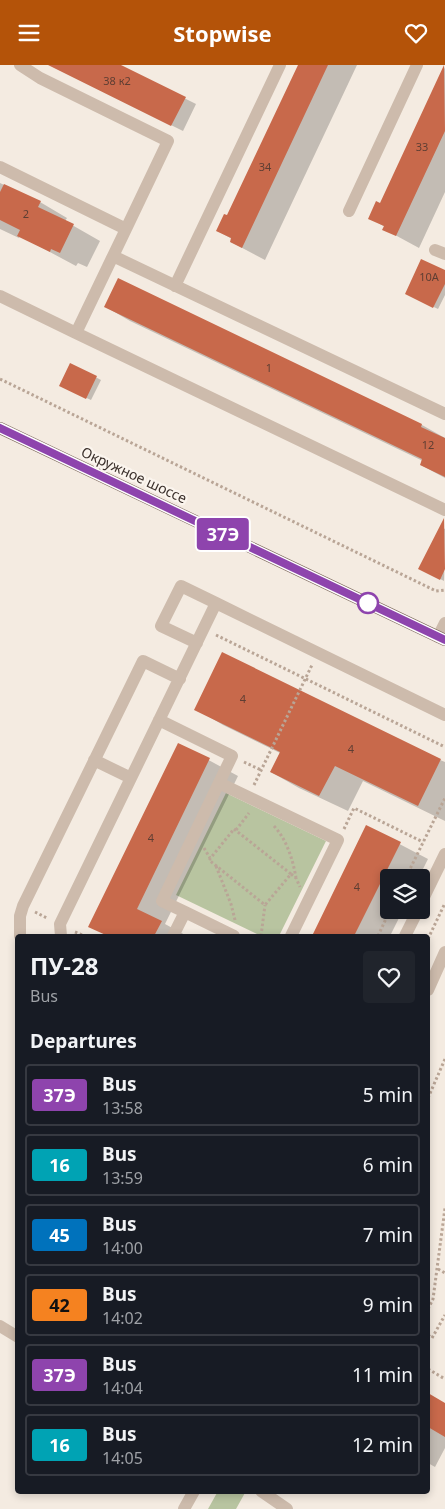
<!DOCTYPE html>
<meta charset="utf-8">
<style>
body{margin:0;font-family:"Noto Sans",sans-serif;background:#20242c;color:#f1f3f6;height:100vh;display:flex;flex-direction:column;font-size:19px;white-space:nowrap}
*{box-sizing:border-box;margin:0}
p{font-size:16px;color:#9ea1a6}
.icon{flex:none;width:28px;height:28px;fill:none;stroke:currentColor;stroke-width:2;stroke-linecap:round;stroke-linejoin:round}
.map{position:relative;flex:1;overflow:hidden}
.sheet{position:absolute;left:15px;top:869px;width:415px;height:560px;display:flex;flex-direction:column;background:#171b24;border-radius:5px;box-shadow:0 2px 8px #0003}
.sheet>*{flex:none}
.badge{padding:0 10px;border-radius:4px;font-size:18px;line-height:32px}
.buttons{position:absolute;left:380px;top:804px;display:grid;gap:10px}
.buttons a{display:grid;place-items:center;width:50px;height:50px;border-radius:5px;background:#171b24;box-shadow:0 2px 8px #0003;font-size:25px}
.map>.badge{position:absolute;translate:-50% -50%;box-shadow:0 0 0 2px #fff}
h2{padding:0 15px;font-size:19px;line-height:45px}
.round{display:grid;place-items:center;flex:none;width:52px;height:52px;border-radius:5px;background:#20242c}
.overview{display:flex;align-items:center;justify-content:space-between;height:85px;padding:0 15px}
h1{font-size:24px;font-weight:700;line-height:38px}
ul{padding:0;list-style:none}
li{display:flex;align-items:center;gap:15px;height:62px;margin:0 10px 8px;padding:0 5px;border:2px solid #363941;border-radius:5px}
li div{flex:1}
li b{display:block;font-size:19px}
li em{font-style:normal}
li .badge{min-width:55px;font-weight:700;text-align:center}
header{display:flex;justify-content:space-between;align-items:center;height:65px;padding:0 15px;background:#b45309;color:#fff;font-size:22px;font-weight:700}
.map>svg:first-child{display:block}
.green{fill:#b8c4a0}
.shadow{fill:#0003}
.building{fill:#c8694b}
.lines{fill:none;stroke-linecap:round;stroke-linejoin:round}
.path{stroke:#b9a596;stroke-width:3;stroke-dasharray:2.5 2.5;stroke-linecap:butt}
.minor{stroke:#cdbbac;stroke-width:12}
.major{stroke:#7d675c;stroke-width:12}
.line-casing{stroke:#fff;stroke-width:11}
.line{stroke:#8e44ad;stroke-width:8}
.stop-dot{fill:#fff;stroke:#8e44ad;stroke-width:2.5}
.labels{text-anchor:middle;stroke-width:4.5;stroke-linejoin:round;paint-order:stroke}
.number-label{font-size:11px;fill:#5e3e33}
.street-label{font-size:14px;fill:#3b302b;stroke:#fbf5ee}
</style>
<header><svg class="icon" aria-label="menu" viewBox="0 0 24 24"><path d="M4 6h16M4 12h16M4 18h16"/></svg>Stopwise<svg class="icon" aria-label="heart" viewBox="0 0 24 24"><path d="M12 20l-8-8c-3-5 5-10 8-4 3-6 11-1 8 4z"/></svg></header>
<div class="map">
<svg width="445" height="1444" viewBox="0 0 445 1444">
<rect width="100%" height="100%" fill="#f4ebe1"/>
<path class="green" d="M226,728L326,776L279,871H261L176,830Z
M218,1426H246L236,1444H208Z"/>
<path class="shadow" d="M50,0H118L196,39L183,66Z
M300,0H357L265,195L231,177L232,174L218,166L228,152Z
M445,2V127L419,183L384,164L385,162L370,153L381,140Z
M0,118L40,137L67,153L65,156L100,176L87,202L78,198L76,201L20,171L19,173L0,164Z
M445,206V230L438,244L411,231Z
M106,242L422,360L445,373V413L421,400L423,396L130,256Z
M71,299L101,315L91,335L65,323Z
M441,462L445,464L444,516L420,503Z
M196,644L440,695L445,697V756L363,716L348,746L299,723L271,707L280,688L223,660Z
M179,679L238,711L165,859L187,871H108L90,861Z
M367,762L428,794L419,812H389V845H403L390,871H313Z
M428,1329L445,1339V1383L435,1402L428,1398Z"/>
<path class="building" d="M48,0H121L186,32L171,61Z
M298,0H328L242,183L230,177L231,173L216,166L224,149L227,150Z
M444,0L445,66L396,171L382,165L384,161L368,154L376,136L380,138Z
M4,119L41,136L38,142L74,159L60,188L51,184L50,187L17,171L20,165L0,155V127Z
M421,194L445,205V219L433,243L405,229Z
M118,213L422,359L421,362L445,373V412L420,400L422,394L104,242Z
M70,298L97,311L86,334L59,321Z
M444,453L445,504L440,515L418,504Z
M222,587L441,694L418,741L335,701L319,731L270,707L280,687L194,645Z
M178,678L210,693L137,844L162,856L154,871H108L88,862Z
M366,760L401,777L354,871H312Z
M428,1328L445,1338V1372L428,1362Z"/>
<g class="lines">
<path class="path" d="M0,314L436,526L445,525
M216,570L445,682
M244,697L261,705
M254,720L312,600
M274,761C287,775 293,795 296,813
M234,764L291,809L265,840L209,795Z
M344,764L354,743L423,777
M236,765L249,748
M204,783L210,793
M216,801L231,839L235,855
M291,809L296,813L300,822
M406,812L445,733
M35,847L47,853
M75,867L85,871
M261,871L265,840
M378,871L390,845
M428,874L445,838
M428,1033L445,994
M438,1204L445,1208
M428,1244L433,1234L445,1143
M428,1270L432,1273L445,1250
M428,1304L445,1314"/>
<path class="minor" d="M20,0L40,13L168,76L126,164
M0,102L126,164L113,191
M349,146L417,0
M435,185L445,189
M175,221L280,0
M0,231L76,268L113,191L445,349
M76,268L445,445
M438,572L445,558
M197,578L161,561L181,521L216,538
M159,655L232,691L162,836L185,847
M94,695L131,713
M219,718L338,775L291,871
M421,838L445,789
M20,871V851L23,841L143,596L180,614
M61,871L60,859L216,538L445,650
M173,871L185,847L234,871
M405,871L418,845
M428,925L445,887
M0,1261L18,1272
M261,1426L287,1444
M184,1444L194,1426"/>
<path class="major" d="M0,363L445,575"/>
</g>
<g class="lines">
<defs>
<path id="line" d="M0,363L445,575"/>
</defs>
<use href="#line" class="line-casing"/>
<use href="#line" class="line"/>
</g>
<circle class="stop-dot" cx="368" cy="538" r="10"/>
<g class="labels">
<g class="number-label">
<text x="117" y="20">38 к2</text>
<text x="422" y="86">33</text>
<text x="265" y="106">34</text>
<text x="26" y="153">2</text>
<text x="429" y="216">10А</text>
<text x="269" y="307">1</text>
<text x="428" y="384">12</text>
<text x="243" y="638">4</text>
<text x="351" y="688">4</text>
<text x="151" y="777">4</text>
<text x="357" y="826">4</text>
</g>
<g class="street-label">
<text transform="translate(134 410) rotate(25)" y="5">Окружное шоссе</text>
</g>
</g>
</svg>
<div class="buttons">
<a><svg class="icon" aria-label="layers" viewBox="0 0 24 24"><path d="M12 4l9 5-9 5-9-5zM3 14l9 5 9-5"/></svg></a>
</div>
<b class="badge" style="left:223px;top:469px;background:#8e44ad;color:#fff">37Э</b>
<section class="sheet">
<div class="overview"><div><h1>ПУ-28</h1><p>Bus</p></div><a class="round"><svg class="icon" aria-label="heart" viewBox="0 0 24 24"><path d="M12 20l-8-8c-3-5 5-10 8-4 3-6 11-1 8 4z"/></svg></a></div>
<h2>Departures</h2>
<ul>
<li><span class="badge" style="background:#8e44ad;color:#fff">37Э</span><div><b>Bus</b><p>13:58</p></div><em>5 min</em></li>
<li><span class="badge" style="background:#00a3b4;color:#fff">16</span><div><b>Bus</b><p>13:59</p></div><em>6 min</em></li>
<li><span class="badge" style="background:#0072bc;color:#fff">45</span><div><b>Bus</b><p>14:00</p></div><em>7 min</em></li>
<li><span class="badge" style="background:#f58220;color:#111">42</span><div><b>Bus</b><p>14:02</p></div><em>9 min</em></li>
<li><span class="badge" style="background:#8e44ad;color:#fff">37Э</span><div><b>Bus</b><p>14:04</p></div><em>11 min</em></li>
<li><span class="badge" style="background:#00a3b4;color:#fff">16</span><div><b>Bus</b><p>14:05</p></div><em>12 min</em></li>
</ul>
</section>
</div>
